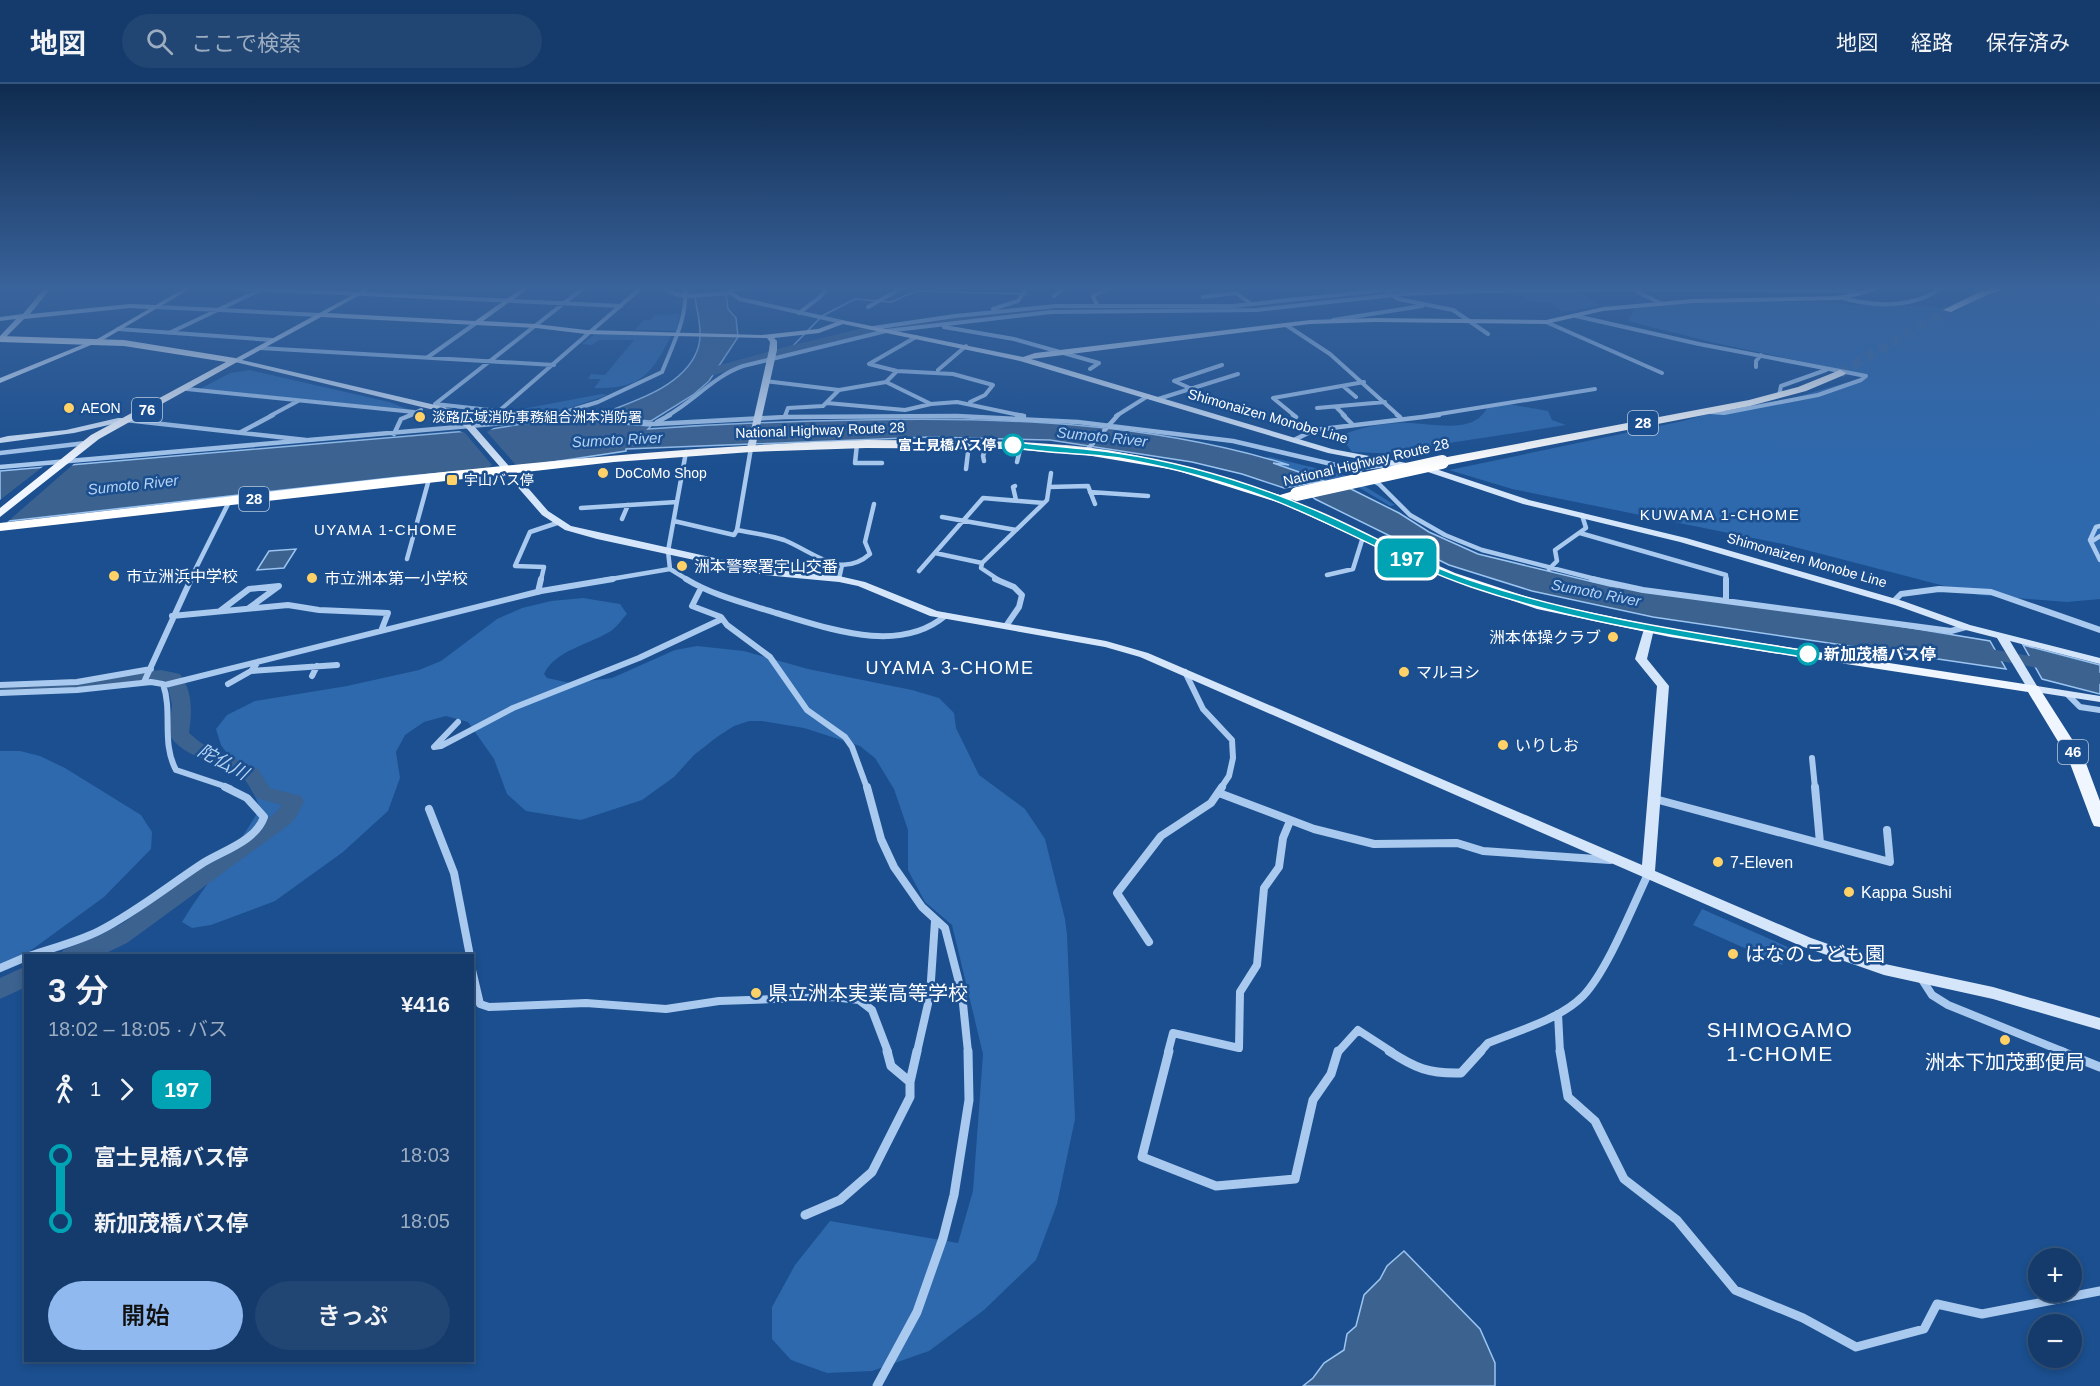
<!DOCTYPE html>
<html lang="ja">
<meta charset="utf-8">
<style>
body{margin:0;font-family:Arial,"Noto Sans JP",sans-serif;background:#214673;color:#f1f3f6;height:100vh;display:flex;flex-direction:column;font-size:22px;white-space:nowrap}
*{box-sizing:border-box;margin:0}
p{font-size:20px;color:#9dadc1}
.icon{flex:none;width:33px;height:33px;fill:none;stroke:currentColor;stroke-width:2;stroke-linecap:round;stroke-linejoin:round}
.map{position:relative;flex:1;overflow:hidden}
.sheet{position:absolute;left:24px;top:870px;width:450px;height:408px;display:flex;flex-direction:column;background:#143b6b;border-radius:0px;box-shadow:0 3px 9px #0003,0 0 0 2px #33557e}
.sheet>*{flex:none}
.badge{padding:0 12px;border-radius:9px;font-size:21px;line-height:39px}
.tools{position:absolute;left:2028px;top:1164px;display:grid;gap:12px}
.tools a{display:grid;place-items:center;width:54px;height:54px;border-radius:50%;background:#143b6b;box-shadow:0 3px 9px #0003,0 0 0 2px #33557e;font-size:30px}
.map>.badge{position:absolute;translate:-50% -50%;box-shadow:0 0 0 3px #fff}
.legs{display:flex;align-items:center;gap:9px;height:66px;padding:0 24px;font-size:20px}
.legs p{margin-inline-start:auto}
.headline{display:flex;align-items:center;justify-content:space-between;height:102px;padding:0 24px}
h1{font-size:33px;font-weight:600;line-height:45px}
.cta{display:flex;gap:12px;margin-top:auto;padding:12px 24px}
.cta a{flex:1;height:69px;border-radius:36px;background:#90b9f0;color:#111;font-size:24px;font-weight:600;line-height:69px;text-align:center}
.cta a+a{background:#214673;color:#f1f3f6}
ul{padding:0 24px;list-style:none}
li{display:flex;align-items:center;gap:21px;height:66px;font-size:22px}
li i{display:grid;place-items:center;width:9px;height:100%;margin:0 8px;background:currentColor}
li i::after{content:'';width:15px;height:15px;margin:-8px;border:4px solid;border-radius:50%;background:#143b6b}
li p{margin-inline-start:auto}
li:first-child i{background:linear-gradient(#0000 50%,currentColor 0)}
li:last-child i{background:linear-gradient(currentColor 50%,#0000 0)}
header{display:flex;align-items:center;gap:36px;box-sizing:border-box;height:84px;padding:0 30px;background:#143b6b;border-bottom:2px solid #33557e}
header strong{font-size:28px}
nav{display:flex;gap:33px;margin-inline-start:auto;font-size:21px}
.search{width:420px;height:54px;background:#214673;display:flex;align-items:center;gap:15px;box-sizing:border-box;padding:0 21px;border-radius:33px;color:#9dadc1;font-size:22px}
.map>svg:first-child{display:block}
.green{fill:#2e69ad}
.water{fill:#3c6290;stroke:#9cc4f0;stroke-width:1.5}
.pier{fill:#1b4f8f}
.lines{fill:none;stroke-linecap:round;stroke-linejoin:round}
.stream{stroke:#9cc4f0;stroke-width:1.5}
.river{fill:#3c6290;fill-rule:evenodd}
.highway-tunnel{stroke:#3d69a0;stroke-width:10;stroke-dasharray:10 5;stroke-linecap:butt}
.street-far4{stroke:#a9c9ee;stroke-width:4}
.street-far3{stroke:#a9c9ee;stroke-width:4.5}
.street-far2{stroke:#a9c9ee;stroke-width:6}
.street-far1{stroke:#a9c9ee;stroke-width:8}
.street{stroke:#a9c9ee;stroke-width:9}
.secondary{fill:#d6e6fa;fill-rule:evenodd}
.primary{fill:#f0f6ff;fill-rule:evenodd}
.highway{fill:#fff;fill-rule:evenodd}
.highway-bridge{stroke:#fff;stroke-width:14}
.line-1{fill:#00a3b4;stroke:#fff;stroke-width:1.5}
.poi-dot{fill:#ffd166;stroke:#1b4f8f;stroke-width:2}
.stop-1-dot{fill:#fff;stroke:#00a3b4;stroke-width:3}
.labels{text-anchor:middle;stroke-width:5;stroke-linejoin:round;paint-order:stroke}
.far-poi-label{font-size:14px;fill:#fff;stroke:#1b4f8f;text-anchor:start}
.far-street-label{font-size:14px;fill:#fff;stroke:#1b4f8f}
.far-stop-label{font-size:14px;font-weight:bold;fill:#fff;stroke:#1b4f8f;text-anchor:end}
.shield{fill:#1b4f8f;stroke:#bbcadd;stroke-width:1.5}
.shield-label{font-size:15px;font-weight:bold;fill:#fff}
.far-water-label{font-size:15px;font-style:italic;fill:#b5d3f5;stroke:#1b4f8f}
.far-neighbourhood-label{font-size:15px;letter-spacing:1.5px;fill:#fff;stroke:#1b4f8f}
.poi-label{font-size:16px;fill:#fff;stroke:#1b4f8f;text-anchor:start}
.stop-label{font-size:16px;font-weight:bold;fill:#fff;stroke:#1b4f8f;text-anchor:start}
.neighbourhood-label{font-size:18px;letter-spacing:1.5px;fill:#fff;stroke:#1b4f8f}
.water-label{font-size:18px;font-style:italic;fill:#b5d3f5;stroke:#1b4f8f}
.near-poi-label{font-size:20px;fill:#fff;stroke:#1b4f8f;text-anchor:start}
.near-neighbourhood-label{font-size:21px;letter-spacing:1.5px;fill:#fff;stroke:#1b4f8f}
</style>
<header>
<strong>地図</strong>
<div class="search"><svg class="icon" aria-label="search" viewBox="0 0 24 24"><circle cx="10" cy="10" r="6"/><path d="M15 15l6 6"/></svg>ここで検索</div>
<nav><a>地図</a><a>経路</a><a>保存済み</a></nav>
</header>
<div class="map">
<svg width="2100" height="1302" viewBox="0 0 2100 1302">
<rect width="100%" height="100%" fill="#1b4f8f"/>
<path class="green" d="M2037,202H2100V515L2067,518L1979,511L1783,460L1512,405L1449,386L1683,337L1724,325L1785,316L1870,292L1711,258L1628,237L1634,225L1685,218H1819L1850,221L1930,222L1955,228L1984,212Z
M1577,207L1601,222L1563,228L1550,218H1530L1524,212H1511L1506,208Z
M680,230L676,247L635,246L644,236H650L655,231Z
M596,249L672,250C651,290 643,305 594,304L601,295H588L591,290L605,291L634,256H599L592,261L582,260Z
M250,286L389,318L410,326L200,305L230,289Z
M602,310L607,311C586,319 526,340 507,328Z
M1508,320L1548,327L1552,336L1566,341L1436,361L1402,370L1352,368L1343,355L1345,350C1362,343 1379,340 1399,339C1426,337 1474,354 1488,322Z
M1270,373L1348,392L1395,421L1390,422L1358,403L1346,404L1272,379L1288,380L1263,374Z
M583,514L620,520L627,530C622,535 617,543 611,547C591,560 555,566 544,590L547,594L570,599L612,594L675,566L697,562L744,567L808,585L912,606L939,614L954,629L956,644L979,691L1025,725L1045,755L1065,835L1067,851L1075,1035L1057,1120L1036,1176L984,1226L929,1267L872,1287L827,1289L791,1276L772,1255V1223L795,1181L830,1137L958,1159L973,1107L983,970L952,841L925,818L908,786V746L894,705L875,674L860,662L804,644L762,637H749L734,642L717,653L694,671L674,693L642,716L581,736L526,727L507,710L494,675L468,638L446,632L424,638L405,651L396,668L400,694L388,727L343,768L275,817L211,841L192,844L182,838C206,798 238,764 260,724L246,691L235,680L221,661L216,645L227,631L255,617L347,602L419,586L441,577L497,535L522,524L551,517Z
M0,667H20L40,672L65,684L141,731L152,748L151,765L104,813L0,889Z
M1702,825L1790,864L1782,881L1693,841Z"/>
<path class="water" d="M726,210L728,225L736,234L738,253L709,297L693,311L651,337L593,333C628,319 682,305 697,267C704,249 697,230 695,212Z
M553,335L651,342L648,345C719,340 790,337 861,336C1004,333 1151,338 1289,381L1273,379L1302,389L1303,387L1324,397L1284,404L1242,390L1192,378L1050,356L930,353L626,365V367L539,380L399,393L0,438V387L491,345Z
M1343,401L1399,429L1429,448L1478,470L1610,502L1857,535L1990,557L2006,585L1653,533L1532,507L1449,481L1315,415L1308,409Z
M296,465L284,484L257,486L269,467Z
M2023,561L2100,581V610L2042,595Z
M1404,1167L1480,1245L1495,1279V1302H1303L1313,1294L1324,1279L1344,1266L1347,1250L1356,1242L1364,1211L1380,1195L1387,1182Z"/>
<path class="pier" d="M495,343L487,348L515,380L526,383L484,387L492,381L465,349L456,346Z
M76,378L6,439L0,440V416L45,381Z"/>
<g class="lines">
<path class="stream" d="M790,265L822,232L855,215L891,218L916,207L1027,210"/>
<path class="river" d="M1498,202H1871L1866,205L1841,208L1660,205L1434,209L1233,227L1041,229L868,249L695,296L689,292L691,289L793,261L868,243L1041,223L1233,221L1434,203Z
M1974,562L2064,578L2100,589V600L2060,588L1968,571L1965,567L1968,563Z
M161,586L180,590C193,608 192,628 189,649L201,659L258,685L270,704L301,712L304,717L297,732L290,740L127,859L100,872H60L63,866L96,853L123,839L274,730L282,721L256,714C252,708 248,698 243,694C220,677 186,676 169,651L172,621L167,598L161,596L92,606L0,611V599L92,594Z
M26,882V903L0,915V894Z"/>
<path class="highway-tunnel" d="M1840,289L1948,226"/>
<path class="street-far4" d="M192,202L621,222
M611,202L664,204L675,210L687,212L731,209
M728,202L731,209L740,215L842,238
M1379,202L1398,215L1453,226L1488,250
M730,205L772,202
M1636,207L1662,220
M1054,212L1066,202
M1203,213L1236,209L1251,220
M1840,213C1870,223 1918,225 1942,202
M1097,221L1093,212L1112,202
M157,223L320,231
M868,223L902,204L895,202
M993,225L1018,217L1028,202
M799,229L820,213L829,202
M1576,232L1699,260L1866,292L1861,296L1818,311L1724,329L1710,328
M1333,236L1422,222
M1546,238L1662,289
M1286,241L1330,270L1399,332
M944,243L1014,255L1099,279L1090,285
M873,244L955,232L1056,222H1233L1385,206L1505,202
M118,245L273,256
M169,249L260,206
M916,253L869,280L897,287L953,290L993,301L985,311L970,318
M260,264L554,281
M428,273L476,239
M1756,283V277L1761,271
M938,286L966,262
M765,297L839,306L886,298L897,287
M886,298L931,320
M1343,302L1356,313
M187,305L414,328
M1192,305L1174,297L1222,281
M1779,312L1781,302L1826,286L1823,284
M1158,315L1238,290
M827,319L905,326L931,320L957,318L1024,332
M435,320L586,202
M435,320L499,327
M1317,324L1385,318
M1337,324L1345,332
M555,331L598,318L662,288C673,260 688,233 685,202
M270,332L298,317
M408,332L421,326
M503,332L499,327L642,203
M667,332C694,317 714,292 743,282L886,247L1051,228L1257,226L1402,210L1480,207L1666,205L1855,207
M785,332L788,324L823,322L839,306
M1116,332L1148,312
M1295,332L1273,314L1364,298
M1427,332L1595,305"/>
<path class="street-far3" d="M502,331L513,335L547,332L654,340L785,333L957,332L1078,338L1233,357L1353,385L1379,400L1410,431L1445,451L1482,466L1599,496
M1017,331L1024,332
M1293,331L1296,333
M1343,331L1352,340
M1397,331L1400,333
M785,333L786,331
M126,336L306,356
M657,338L670,331
M241,348L273,331
M394,350L401,335L411,331
M1294,356L1314,346L1439,331
M857,360L855,379H882
M751,364L737,446C752,449 769,451 784,456C814,468 840,496 870,470L865,458L874,420
M1086,367L1118,331
M0,369L86,359
M984,377L983,372L987,360
M1017,378L1021,361
M0,383L515,338
M966,385L969,360
M1354,385L1394,380
M1015,402L1013,403L1016,416
M1049,403L1088,402L1095,420
M1090,408L1148,412
M1044,419L1047,416L1051,389
M581,424L677,418
M942,433L1016,446
M622,435L628,421
M674,437L734,451L737,446
M2100,442L2096,443L2090,456L2100,476
M1580,449L1726,491V496
M2091,458L2100,452
M935,469L982,479
M407,475L429,395
M670,485L668,467L686,368
M1549,485L1557,477L1555,466L1586,444L1582,431
M919,487L983,414L1044,419L982,479L981,484L999,496
M1327,491L1353,485L1363,453
M839,495L842,481
M190,496L229,418
M541,496L544,483L515,482L530,448L557,439
M605,496L670,485L688,496"/>
<path class="street-far2" d="M686,495C714,512 745,519 776,529C828,544 898,571 945,532
M995,495L1014,503L1022,511L1019,523L1006,542
M1592,495L1643,506L1951,547L1966,543
M1726,495V517
M701,504L692,522L721,533L727,541L770,573L807,626L845,653L852,663L867,704
M538,508L541,495
M1894,517L1901,510L1939,505L1991,508L2100,546
M220,527L249,505L279,502L249,524
M172,532L288,521L319,526L388,529L381,547
M258,578L251,587L337,581
M1185,588L1203,625L1232,656L1233,674L1229,692L1221,704
M312,592L317,582
M144,598L191,495
M228,600L251,587
M0,601L77,598L151,585
M165,601L541,507L613,495
M0,609L77,606L151,598L163,600C173,629 161,658 176,686L230,704
M2067,610L2080,623L2100,626
M458,638L434,663L441,662L513,624L639,574L722,535
M1812,674L1815,704"/>
<path class="street-far1" d="M867,703L881,755L894,783L922,823L945,844L962,910L968,968
M1815,703L1820,759
M1219,709L1314,745L1374,760L1457,759L1483,767L1610,776
M1655,715L1890,778L1887,746
M429,725L454,789L470,872
M1149,858L1117,809L1161,752L1211,719L1222,703
M29,872C52,864 77,858 99,847C136,828 168,802 203,779C222,767 256,757 264,733L247,714L225,703
M0,884L26,873
M472,886L480,920L489,923L586,919L666,925L719,917L832,913L859,916L872,926L888,968
M1921,894L1932,911L1948,921L2064,968
M1558,930L1560,968
M917,968L930,911L935,837
M1168,968L1173,949L1239,964L1240,908L1257,881L1264,804L1279,783L1283,754L1290,737
M1338,968L1358,946L1392,968
M1480,968L1488,959C1519,946 1559,936 1583,912C1607,887 1632,824 1648,790"/>
<path class="street" d="M887,967L891,982L910,998
M1169,967L1142,1073L1216,1102L1295,1095L1313,1016L1331,990L1338,967
M1389,967C1415,984 1429,990 1461,989L1481,967
M1560,967L1568,1013L1595,1037L1624,1095L1677,1136L1735,1206L1803,1234L1856,1263L1924,1245L1937,1220L1982,1230L2100,1207
M2060,967L2100,983
M805,1131L840,1116L872,1088L910,1013V998L917,967
M877,1302L917,1228L943,1154L954,1111L969,1016L968,967"/>
<path class="secondary" d="M46,202H55L51,204L30,230L130,220L156,221L188,202H195L103,256L0,299V294L99,254L149,225L130,224L24,235L3,256L0,257V252L16,235L0,237V233L23,230Z
M369,202H376L327,229L475,237L525,202H532L483,237L536,240L586,246L761,251L818,245L842,236L1023,273L1035,269L1310,236L1375,234L1546,236L1603,223L1692,215L1839,212L1879,202H1887L1866,210L1839,216L1692,219L1603,227L1546,240L1375,238L1310,240L1031,275L1332,365L1433,384L1529,416L1686,454L1903,517L1970,541L2100,574V580L2010,557L2037,602L2100,612V618L2029,607L1997,554L1962,545L1895,521L1680,458L1523,420L1428,388L1328,369L1020,277L843,240L819,249L774,254L777,257V266L755,364L751,366L747,364L769,266L770,258L767,254L586,250L536,244L321,233L242,276L461,327L548,427L571,442L764,485L839,492L865,498L937,527L1106,557L1148,569L1642,781L1657,602L1635,575L1644,545L1649,542L1653,543L1654,545L1647,575L1669,602L1655,787L1811,854L1885,880L1993,903L2100,934V946L1993,915L1884,891L1801,862L1140,573L1105,563L930,532L858,502L839,498L764,491L597,455L565,446L542,431L455,331L231,277Z
M118,334H126L130,336L74,349L0,359V354L8,352L66,346Z"/>
<path class="primary" d="M0,252L124,256L235,274L239,277L99,355L0,433V424L91,351L226,278L124,262L0,258Z
M1280,412L1455,489L1546,519L1670,545L2038,602L2084,674L2100,717V743L2094,742L2092,738L2068,674L2028,608L1670,553L1537,525L1446,494L1276,417L1274,415Z"/>
<path class="highway" d="M2000,202H2015L1987,211L1951,228L1943,226L1981,207Z
M1840,286L1846,289L1844,291L1806,307L1750,322L1442,382L1436,378L1442,374L1749,316L1798,303Z
M866,356C939,357 1013,355 1085,363C1152,371 1216,391 1280,411L1297,406L1304,410L1302,413L1280,419L1175,386L1086,371L1009,365L866,364L751,368L614,378L0,447V439C288,407 576,366 866,356Z"/>
<path class="highway-bridge" d="M1297,410L1442,378"/>
</g>
<linearGradient id="sky" x2="0" y2="1"><stop stop-color="#0f2b4f"/><stop offset="0.53" stop-color="#39639b"/><stop offset="1" stop-color="#39639b" stop-opacity="0"/></linearGradient>
<rect width="2100" height="384" fill="url(#sky)"/>
<path class="line-1" d="M1013,358C1048,362 1083,364 1117,369C1187,379 1257,401 1322,429C1375,452 1424,482 1479,499C1587,534 1697,549 1808,567L1813,570L1808,574C1694,555 1580,540 1471,503C1389,475 1316,427 1233,402C1196,390 1157,381 1119,374C1083,369 1046,370 1010,363V359Z"/>
<g class="poi-dot">
<circle cx="69" cy="324" r="6"/>
<circle cx="420" cy="333" r="6"/>
<circle cx="603" cy="389" r="6"/>
<rect x="446" y="390" width="12" height="12" rx="3"/>
<circle cx="682" cy="482" r="6"/>
<circle cx="114" cy="492" r="6"/>
<circle cx="312" cy="494" r="6"/>
<circle cx="1613" cy="553" r="6"/>
<circle cx="1404" cy="588" r="6"/>
<circle cx="1503" cy="661" r="6"/>
<circle cx="1718" cy="778" r="6"/>
<circle cx="1849" cy="808" r="6"/>
<circle cx="1733" cy="870" r="6"/>
<circle cx="756" cy="909" r="6"/>
<circle cx="2005" cy="956" r="6"/>
</g>
<g class="stop-1-dot">
<circle cx="1013" cy="361" r="10"/>
<circle cx="1808" cy="570" r="10"/>
</g>
<g class="labels">
<g class="far-poi-label">
<text x="81" y="329">AEON</text>
<text x="432" y="338">淡路広域消防事務組合洲本消防署</text>
<text x="615" y="394">DoCoMo Shop</text>
<text x="464" y="401">宇山バス停</text>
</g>
<g class="far-street-label">
<text transform="translate(1268 332) rotate(16)" y="5">Shimonaizen Monobe Line</text>
<text transform="translate(820 346) rotate(-2)" y="5">National Highway Route 28</text>
<text transform="translate(1366 378) rotate(-13)" y="5">National Highway Route 28</text>
<text transform="translate(1807 476) rotate(16)" y="5">Shimonaizen Monobe Line</text>
</g>
<g class="far-stop-label">
<text x="996" y="366">富士見橋バス停</text>
</g>
<g class="shield">
<rect x="132" y="314" width="30" height="24" rx="4.5"/>
<rect x="1628" y="327" width="30" height="24" rx="4.5"/>
<rect x="239" y="403" width="30" height="24" rx="4.5"/>
<rect x="2058" y="656" width="30" height="24" rx="4.5"/>
</g>
<g class="shield-label">
<text x="147" y="331">76</text>
<text x="1643" y="344">28</text>
<text x="254" y="420">28</text>
<text x="2073" y="673">46</text>
</g>
<g class="far-water-label">
<text transform="translate(1102 353) rotate(6)" y="5">Sumoto River</text>
<text transform="translate(617 356) rotate(-3)" y="5">Sumoto River</text>
<text transform="translate(133 401) rotate(-6)" y="5">Sumoto River</text>
<text transform="translate(1596 509) rotate(11)" y="5">Sumoto River</text>
</g>
<g class="far-neighbourhood-label">
<text x="1720" y="436">KUWAMA 1-CHOME</text>
<text x="386" y="451">UYAMA 1-CHOME</text>
</g>
<g class="poi-label">
<text x="694" y="488">洲本警察署宇山交番</text>
<text x="126" y="498">市立洲浜中学校</text>
<text x="324" y="500">市立洲本第一小学校</text>
<text x="1601" y="559" text-anchor="end">洲本体操クラブ</text>
<text x="1416" y="594">マルヨシ</text>
<text x="1515" y="667">いりしお</text>
<text x="1730" y="784">7-Eleven</text>
<text x="1861" y="814">Kappa Sushi</text>
</g>
<g class="stop-label">
<text x="1824" y="576">新加茂橋バス停</text>
</g>
<g class="neighbourhood-label">
<text x="950" y="590">UYAMA 3-CHOME</text>
</g>
<g class="water-label">
<text transform="translate(223 678) rotate(29)" y="6">陀仏川</text>
</g>
<g class="near-poi-label">
<text x="1745" y="877">はなのこども園</text>
<text x="768" y="916">県立洲本実業高等学校</text>
<text x="2005" y="985" text-anchor="middle">洲本下加茂郵便局</text>
</g>
<g class="near-neighbourhood-label">
<text x="1780" y="953">SHIMOGAMO<tspan x="1780" dy="24">1-CHOME</tspan></text>
</g>
</g>
</svg>
<div class="tools">
<a>+</a>
<a>−</a>
</div>
<b class="badge" style="left:1407px;top:474px;background:#00a3b4;color:#fff">197</b>
<section class="sheet">
<div class="headline"><div><h1>3 分</h1><p>18:02 – 18:05 · バス</p></div><b>¥416</b></div>
<div class="legs"><svg class="icon" aria-label="walk" viewBox="0 0 24 24"><circle cx="13" cy="4" r="2"/><path d="M13 8l-2 6 4 7M11 14l-3 7M7 12l3-4h3l4 4"/></svg>1<svg class="icon" aria-label="forward" viewBox="0 0 24 24"><path d="M9 5l7 7-7 7"/></svg><b class="badge" style="background:#00a3b4;color:#fff">197</b></div>
<ul>
<li><i style="color:#00a3b4"></i><b>富士見橋バス停</b><p>18:03</p></li>
<li><i style="color:#00a3b4"></i><b>新加茂橋バス停</b><p>18:05</p></li>
</ul>
<div class="cta"><a>開始</a><a>きっぷ</a></div>
</section>
</div>
